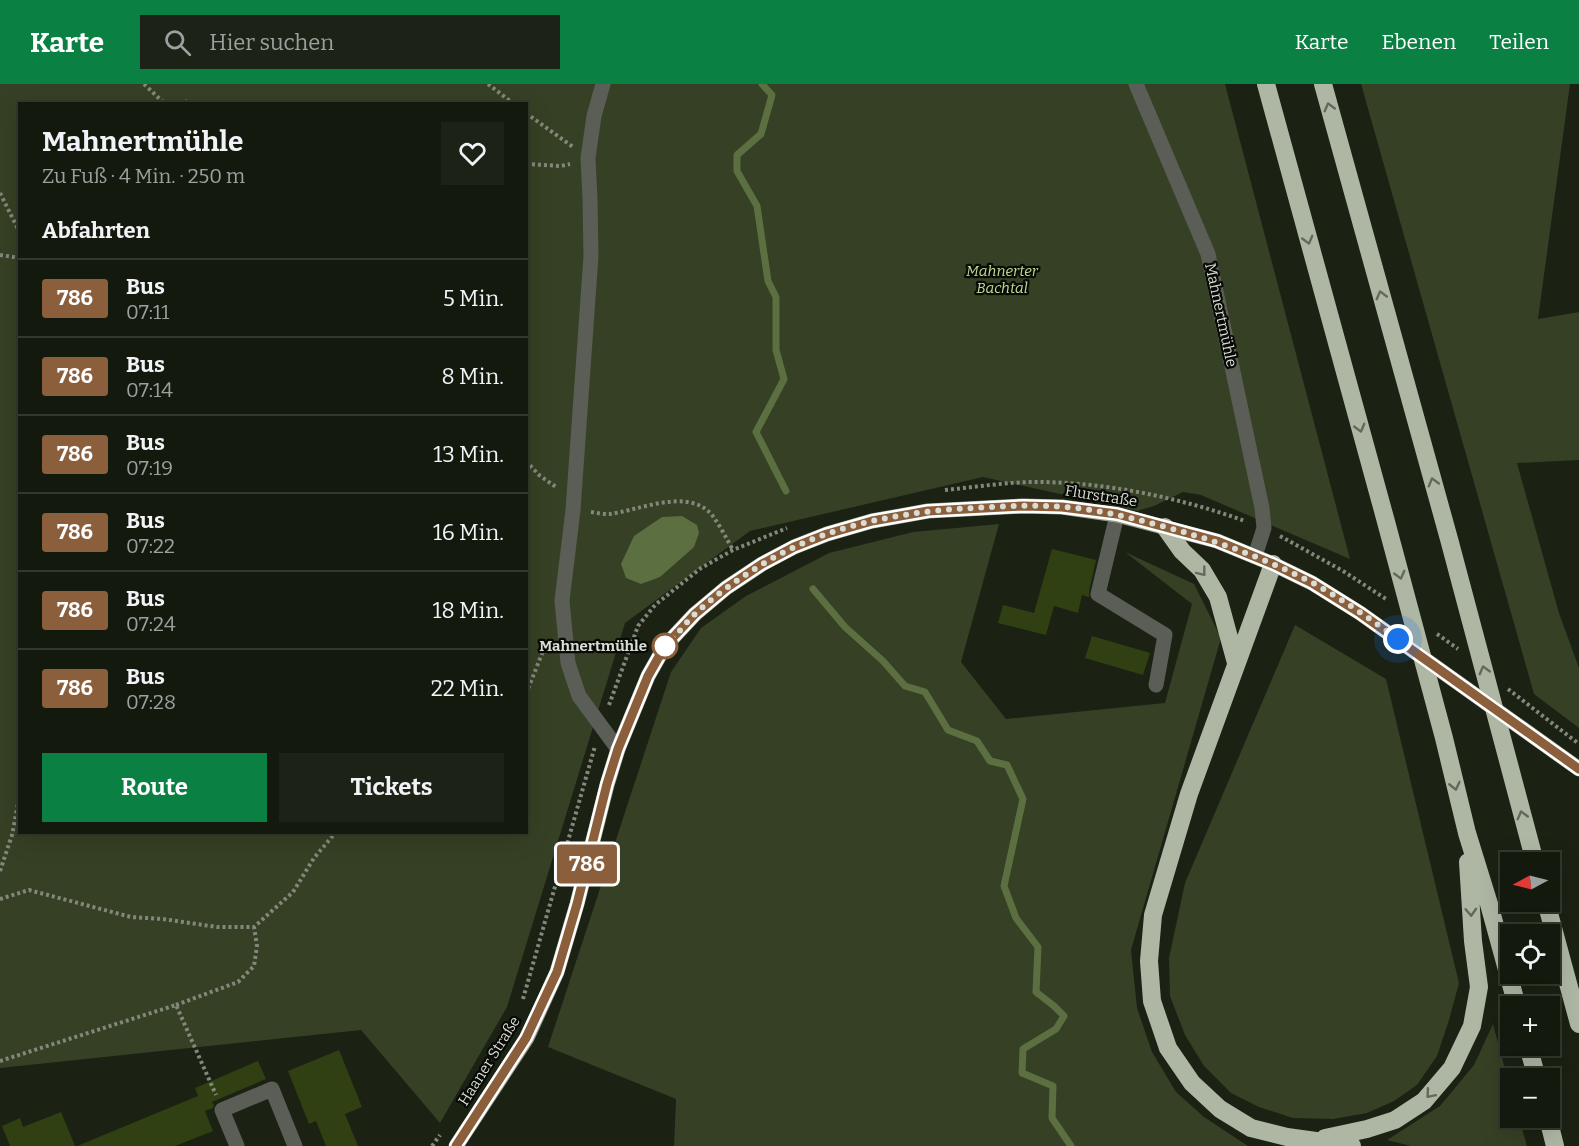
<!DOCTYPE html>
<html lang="de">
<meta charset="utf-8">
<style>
body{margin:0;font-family:Bitter,serif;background:#1d2217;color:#f1f3f6;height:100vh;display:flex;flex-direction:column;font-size:22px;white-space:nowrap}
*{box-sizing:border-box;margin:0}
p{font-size:20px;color:#9da09e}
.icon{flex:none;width:33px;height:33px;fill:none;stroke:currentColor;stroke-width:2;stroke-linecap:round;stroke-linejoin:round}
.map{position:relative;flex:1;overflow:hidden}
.side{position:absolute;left:18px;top:18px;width:510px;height:732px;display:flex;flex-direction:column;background:#14190e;border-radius:0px;box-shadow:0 6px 24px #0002,0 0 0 2px #33382e}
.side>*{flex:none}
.badge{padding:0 12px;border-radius:4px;font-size:21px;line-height:39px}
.needle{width:39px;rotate:263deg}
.fabs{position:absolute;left:1500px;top:768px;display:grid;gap:12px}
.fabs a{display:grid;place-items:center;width:60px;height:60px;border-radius:0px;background:#14190e;box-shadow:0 6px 24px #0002,0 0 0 2px #33382e;font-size:30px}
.you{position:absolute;width:30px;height:30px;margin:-15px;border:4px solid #fff;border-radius:50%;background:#1a73e8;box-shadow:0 0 0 9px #1a73e833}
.map>.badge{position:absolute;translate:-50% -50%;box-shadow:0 0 0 3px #fff}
h2{padding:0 24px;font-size:22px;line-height:54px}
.round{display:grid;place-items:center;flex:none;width:63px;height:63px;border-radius:0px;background:#1d2217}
.overview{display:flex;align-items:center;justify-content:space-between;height:102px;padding:0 24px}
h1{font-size:28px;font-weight:700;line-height:45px}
.button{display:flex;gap:12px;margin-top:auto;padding:12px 24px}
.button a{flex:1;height:69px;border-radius:0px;background:#0b8043;color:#fff;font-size:24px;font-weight:700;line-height:69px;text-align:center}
.button a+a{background:#1d2217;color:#f1f3f6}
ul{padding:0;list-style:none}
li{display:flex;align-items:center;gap:18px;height:78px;padding:0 24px;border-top:2px solid #33382e}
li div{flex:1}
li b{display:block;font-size:22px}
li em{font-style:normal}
li .badge{min-width:66px;font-weight:700;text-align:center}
header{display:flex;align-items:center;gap:36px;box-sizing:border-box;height:84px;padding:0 30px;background:#0b8043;color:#fff}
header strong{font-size:28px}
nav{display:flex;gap:33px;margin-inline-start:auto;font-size:21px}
.search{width:420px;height:54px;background:#1d2217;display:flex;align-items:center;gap:15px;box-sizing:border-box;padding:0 21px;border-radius:0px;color:#9da09e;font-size:22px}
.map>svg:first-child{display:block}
.green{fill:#354024;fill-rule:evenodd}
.water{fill:#5c6f41}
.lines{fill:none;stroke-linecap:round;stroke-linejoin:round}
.stream{stroke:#5c6f41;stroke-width:7}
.building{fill:#304013}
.path{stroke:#83877c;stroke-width:4;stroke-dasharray:3 3;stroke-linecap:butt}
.minor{stroke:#5a5e56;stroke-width:15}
.major{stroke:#969d8e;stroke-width:15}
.highway{stroke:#aeb6a4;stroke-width:18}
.oneway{stroke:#63695c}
.line-casing{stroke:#fff;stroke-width:14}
.line{stroke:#8b5e3c;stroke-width:9}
.walk{stroke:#d9ddd4;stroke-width:6;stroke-dasharray:0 10.8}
.stop-dot{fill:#fff;stroke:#8b5e3c;stroke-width:3}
.labels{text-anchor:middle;stroke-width:4.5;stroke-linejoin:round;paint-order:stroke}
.park-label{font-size:15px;font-style:italic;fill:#bfde94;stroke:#070a05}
.street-label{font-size:15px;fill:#d9ddd4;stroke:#070a05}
.stop-label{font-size:15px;font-weight:bold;fill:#d9ddd4;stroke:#070a05;text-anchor:end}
</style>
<header>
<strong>Karte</strong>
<div class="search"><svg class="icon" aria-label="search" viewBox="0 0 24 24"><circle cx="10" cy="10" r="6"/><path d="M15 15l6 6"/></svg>Hier suchen</div>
<nav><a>Karte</a><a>Ebenen</a><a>Teilen</a></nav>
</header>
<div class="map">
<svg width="1579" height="1062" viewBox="0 0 1579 1062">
<rect width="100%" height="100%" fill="#1b2113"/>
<path class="green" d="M0,0H1225L1350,475L1201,411L1183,408L1154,422L1137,427L983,393L750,447L625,539L507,923L440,1039L361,946L0,984ZM20,20H526V748H20Z
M1361,0H1570L1538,235L1579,228V376L1517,379L1559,529L1579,584V644L1534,610Z
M999,440L961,578L1006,635L1165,619L1192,520L1125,468L1194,500L1221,554L1131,866L1137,924L1152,968L1176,1008L1204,1033L1248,1062H674L676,1015L548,963L671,588L701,544L746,512L829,469L913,448Z
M1295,541L1386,595L1459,899L1449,936L1437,972L1417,1001L1394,1017L1367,1029L1333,1035L1293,1034L1259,1023L1231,1009L1204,982L1185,951L1170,912L1169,874L1185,799Z
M1493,940L1510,1004V1034H1519L1527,1062H1411L1387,1056L1440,1022L1474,981Z"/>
<path class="water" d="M682,432L697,441L699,449L694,463L660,493L641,500L626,494L621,480L634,452L662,433Z"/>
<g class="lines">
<path class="stream" d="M762,0L772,11L761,50L737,71V87L757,122L768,197L776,213V266L784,295L756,348L786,407
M813,505L845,543L883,577L905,602L925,608L948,646L977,657L990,677L1007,681L1023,715L1004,802L1016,834L1038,863L1036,908L1054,922L1064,932L1056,945L1023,965L1022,989L1053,1002L1052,1034L1071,1062"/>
</g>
<path class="building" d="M1052,465L1096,476L1089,508V513L1082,511L1078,529L1054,522L1046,551L998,539L1003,521L1034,529Z
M1092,552L1150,569L1143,591L1085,574Z
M339,966L362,1023L345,1030L358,1062H326L316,1037L309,1040L288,987Z
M258,977L266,995L212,1018L214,1021L213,1024L205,1027L213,1047L175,1062H77L198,1012L195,1004Z
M61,1028L75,1062H10L2,1042L20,1034L23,1043Z"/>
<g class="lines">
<path class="path" d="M144,0L165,20
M488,0L514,20
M179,20L188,17L195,20
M526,29L573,63
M526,80L561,82L570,80
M0,109L20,149
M0,171L20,174
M526,377L539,391L556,403
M945,406C976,403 1007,398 1037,398C1105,398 1181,414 1245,437
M591,428C597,429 603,430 609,430C637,427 683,405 708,427C716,433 727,456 733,466
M1280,452L1343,487L1386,515
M1437,550L1458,565
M1508,605L1579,660
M526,610L547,557
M609,621L638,542L655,521L701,484L733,466L787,444
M0,787L12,751L20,709
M0,815L29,806L131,833L163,835L217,843H254L293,808L314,774L336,748
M523,915L595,662
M176,921L238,898L254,882L257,862L254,843
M0,977L176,921L216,1011
M432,1062L440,1051"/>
<path class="minor" d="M603,0L594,32L588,74L590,115L591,172L573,426L562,517L568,579L579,612L618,665
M1136,0L1208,170L1262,424L1264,444L1255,472
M1117,431L1098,510L1165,551L1156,601
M237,1062L222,1026L272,1005L295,1062"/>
<path class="major" d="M456,1062L527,954L557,888L577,820L607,701L618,665L648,592L665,562L695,530L726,504L762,480L794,463L827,450L872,437L928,427L1023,422L1062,423L1117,431L1217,457L1273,480L1312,499L1360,529L1579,685"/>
<path class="highway" d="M1266,0L1385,434L1444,654L1467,749L1489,820L1517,922
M1323,0L1449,455L1535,778
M1165,443L1182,467L1202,486L1218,513L1236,579
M1273,480L1189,710L1153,831L1149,877L1152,917L1168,964L1192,999L1220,1025L1251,1044L1287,1053L1352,1062
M1546,818L1579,940
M1528,962L1537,994
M1548,1034L1555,1062
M1325,1054L1367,1045L1395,1036L1424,1017L1452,984L1472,942L1479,903L1473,857L1468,778"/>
</g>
<defs><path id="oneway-chevron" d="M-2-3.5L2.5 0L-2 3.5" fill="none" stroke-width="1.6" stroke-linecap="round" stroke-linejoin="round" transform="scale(1.5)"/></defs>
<g class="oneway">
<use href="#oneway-chevron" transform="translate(1329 23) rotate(-105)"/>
<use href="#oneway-chevron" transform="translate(1308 156) rotate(75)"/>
<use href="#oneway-chevron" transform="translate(1381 211) rotate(-105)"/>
<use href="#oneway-chevron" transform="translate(1360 344) rotate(75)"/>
<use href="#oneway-chevron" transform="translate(1433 398) rotate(-106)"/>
<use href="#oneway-chevron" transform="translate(1202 488) rotate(52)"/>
<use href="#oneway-chevron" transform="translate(1400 491) rotate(75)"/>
<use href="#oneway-chevron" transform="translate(1484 586) rotate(-105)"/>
<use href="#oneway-chevron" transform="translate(1455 702) rotate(77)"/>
<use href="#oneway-chevron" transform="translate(1522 731) rotate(-105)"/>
<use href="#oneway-chevron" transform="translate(1471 828) rotate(87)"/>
<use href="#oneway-chevron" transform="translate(1430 1010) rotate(131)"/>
</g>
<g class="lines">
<defs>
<path id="line" d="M456,1062L526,954L557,888L577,820L607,700L618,665L648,592L665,562L695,530L726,504L762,480L794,463L827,450L872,437L928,427L1023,422L1062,423L1117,430L1217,457L1273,480L1312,499L1360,529L1579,685"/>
</defs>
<use href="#line" class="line-casing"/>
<use href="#line" class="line"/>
<path class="walk" d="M665,562C676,553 685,539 696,529C716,511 738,495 761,481C819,445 888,430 956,425C992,423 1028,420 1065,423C1095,425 1124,432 1154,440C1209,454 1260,472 1311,498C1341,514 1370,535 1398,555"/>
</g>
<circle class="stop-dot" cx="665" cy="562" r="12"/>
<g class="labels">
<g class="park-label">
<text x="1002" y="192">Mahnerter<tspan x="1002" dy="17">Bachtal</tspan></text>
</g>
<g class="street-label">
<text transform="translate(1221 231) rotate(78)" y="5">Mahnertmühle</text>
<text transform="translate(1101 412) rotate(9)" y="5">Flurstraße</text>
<text transform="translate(489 977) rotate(-58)" y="5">Haaner Straße</text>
</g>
<g class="stop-label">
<text x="647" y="567">Mahnertmühle</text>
</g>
</g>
</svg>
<div class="fabs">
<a><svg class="needle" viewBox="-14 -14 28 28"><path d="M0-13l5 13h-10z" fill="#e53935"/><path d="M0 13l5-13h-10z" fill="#9da09e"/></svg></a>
<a><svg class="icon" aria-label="locate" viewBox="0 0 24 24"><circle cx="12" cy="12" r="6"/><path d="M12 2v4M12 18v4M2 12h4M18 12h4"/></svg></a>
<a>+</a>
<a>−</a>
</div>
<div class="you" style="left:1398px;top:555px"></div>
<b class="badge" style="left:587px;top:780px;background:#8b5e3c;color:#fff">786</b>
<section class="side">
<div class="overview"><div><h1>Mahnertmühle</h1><p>Zu Fuß · 4 Min. · 250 m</p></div><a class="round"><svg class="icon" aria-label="heart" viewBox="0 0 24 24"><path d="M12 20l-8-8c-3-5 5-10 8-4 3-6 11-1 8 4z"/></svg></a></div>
<h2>Abfahrten</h2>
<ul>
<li><span class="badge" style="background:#8b5e3c;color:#fff">786</span><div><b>Bus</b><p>07:11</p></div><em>5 Min.</em></li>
<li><span class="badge" style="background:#8b5e3c;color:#fff">786</span><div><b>Bus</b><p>07:14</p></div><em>8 Min.</em></li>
<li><span class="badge" style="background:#8b5e3c;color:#fff">786</span><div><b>Bus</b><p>07:19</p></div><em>13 Min.</em></li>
<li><span class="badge" style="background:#8b5e3c;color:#fff">786</span><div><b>Bus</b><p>07:22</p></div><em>16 Min.</em></li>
<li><span class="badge" style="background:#8b5e3c;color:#fff">786</span><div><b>Bus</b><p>07:24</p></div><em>18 Min.</em></li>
<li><span class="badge" style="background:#8b5e3c;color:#fff">786</span><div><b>Bus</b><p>07:28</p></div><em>22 Min.</em></li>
</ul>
<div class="button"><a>Route</a><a>Tickets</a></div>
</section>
</div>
